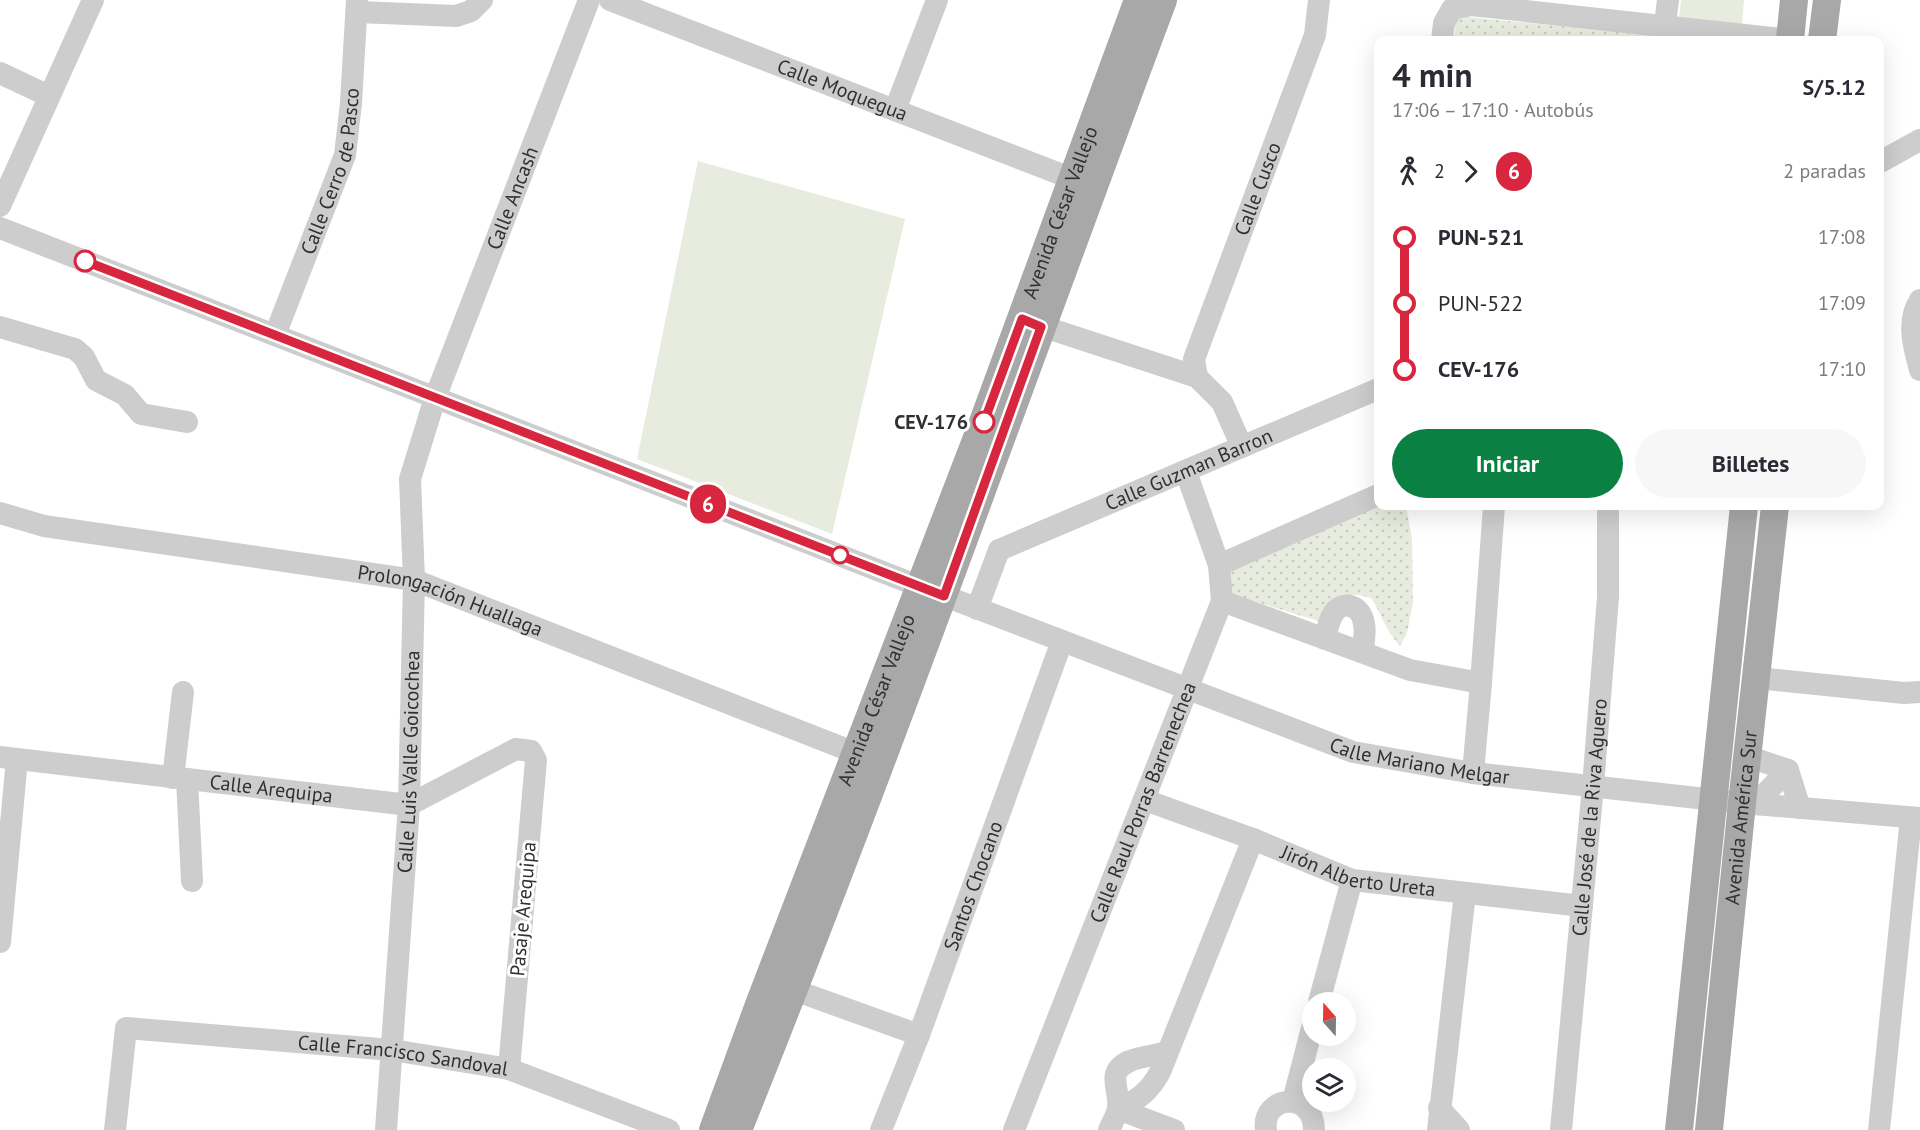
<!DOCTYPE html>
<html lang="es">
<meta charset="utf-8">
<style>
body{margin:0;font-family:"PT Sans",sans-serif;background:#f7f7f7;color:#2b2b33;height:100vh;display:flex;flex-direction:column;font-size:22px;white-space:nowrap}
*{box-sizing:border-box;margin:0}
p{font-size:20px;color:#7c7c81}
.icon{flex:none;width:33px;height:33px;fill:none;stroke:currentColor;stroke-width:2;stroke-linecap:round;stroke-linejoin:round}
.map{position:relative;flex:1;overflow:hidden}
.details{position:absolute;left:1374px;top:36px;width:510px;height:474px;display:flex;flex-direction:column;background:#fff;border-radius:12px;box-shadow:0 6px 24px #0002}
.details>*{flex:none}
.badge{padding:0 12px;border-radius:20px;font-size:21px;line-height:39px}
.needle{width:39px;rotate:340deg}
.buttons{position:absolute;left:1302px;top:992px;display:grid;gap:12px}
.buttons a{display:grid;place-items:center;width:54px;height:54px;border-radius:50%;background:#fff;box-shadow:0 6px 24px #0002;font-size:30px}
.map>.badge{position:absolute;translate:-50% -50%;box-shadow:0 0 0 3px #fff}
.legs{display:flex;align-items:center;gap:9px;height:66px;padding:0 18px;font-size:20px}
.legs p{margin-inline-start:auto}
.summary{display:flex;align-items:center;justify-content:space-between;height:102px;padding:0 18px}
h1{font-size:33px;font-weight:600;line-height:45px}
.cta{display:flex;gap:12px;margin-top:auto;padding:12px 18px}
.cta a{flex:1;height:69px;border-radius:36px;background:#0b8043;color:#fff;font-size:24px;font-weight:600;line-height:69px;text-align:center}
.cta a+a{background:#f7f7f7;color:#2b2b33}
ul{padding:0 18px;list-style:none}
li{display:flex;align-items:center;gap:21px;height:66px;font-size:22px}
li i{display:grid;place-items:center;width:9px;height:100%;margin:0 8px;background:currentColor}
li i::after{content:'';width:15px;height:15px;margin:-8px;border:4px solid;border-radius:50%;background:#fff}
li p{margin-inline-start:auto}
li:first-child i{background:linear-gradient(#0000 50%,currentColor 0)}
li:last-child i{background:linear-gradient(currentColor 50%,#0000 0)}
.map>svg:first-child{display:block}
.green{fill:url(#green-dots)}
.pitch{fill:#e7ecde}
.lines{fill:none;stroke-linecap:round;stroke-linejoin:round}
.minor{stroke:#cdcdcd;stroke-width:22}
.major{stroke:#a8a8a8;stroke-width:28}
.line-1-casing{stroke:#fff;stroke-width:14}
.line-1{stroke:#d7263d;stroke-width:9}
.stop-1-dot{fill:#fff;stroke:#d7263d;stroke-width:3}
.labels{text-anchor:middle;stroke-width:6;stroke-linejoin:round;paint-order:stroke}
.street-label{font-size:20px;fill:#303030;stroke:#fff}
.stop-label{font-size:20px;font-weight:bold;fill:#303030;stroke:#fff;text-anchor:end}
</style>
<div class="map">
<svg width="1920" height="1130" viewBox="0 0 1920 1130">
<defs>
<pattern id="green-dots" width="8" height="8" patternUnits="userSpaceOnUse" patternTransform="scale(1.5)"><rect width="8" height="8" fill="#e7ecde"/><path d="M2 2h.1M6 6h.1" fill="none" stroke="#c6cbbf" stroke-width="1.8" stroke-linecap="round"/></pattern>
</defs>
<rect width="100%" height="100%" fill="#fff"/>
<path class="green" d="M1457,16L1654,35V40H1454Z
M1378,506H1406L1412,539L1413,602L1407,633L1400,646C1386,631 1382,615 1371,598L1359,595H1346L1322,622L1230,594V563Z"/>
<path class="pitch" d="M1681,0H1744L1742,24L1679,18Z
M698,161L905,219L832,534L637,459Z"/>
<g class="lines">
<g class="minor">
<path id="s1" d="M610,0L1073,179"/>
<path d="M358,12L456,16L471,11L482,0"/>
<path d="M1442,40L1444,23L1452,9L1471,5L1790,40"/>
<path d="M1663,40L1668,0"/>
<path d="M0,73L49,96"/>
<path d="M895,110L937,0"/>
<path d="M1880,162L1920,140"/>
<path d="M0,206L93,0"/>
<path id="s2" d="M0,228L921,587L1353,752L1473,773L1742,803L1920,818"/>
<path d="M1920,300C1906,321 1914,348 1920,370"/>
<path d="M1026,321L1197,377L1222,402L1242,447"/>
<path d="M0,327L75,349L84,357L96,380L125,395L141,414L187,422"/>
<path id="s3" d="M275,335L345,155L351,103L357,0"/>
<path id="s4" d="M1197,377L1194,359L1315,35L1319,0"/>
<path id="s5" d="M0,513L44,526L414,580L871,759"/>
<path id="s6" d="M999,550L1378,389"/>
<path d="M1219,565L1378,495"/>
<path d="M1222,601L1410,670L1481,683"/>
<path d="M977,609L999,550"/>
<path d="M1325,639C1327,632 1328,623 1332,616C1341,598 1362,605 1364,624C1366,633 1363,643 1363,652"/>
<path d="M1757,678L1904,693L1920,692"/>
<path d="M1747,756L1788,770"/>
<path id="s7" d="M0,757L409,805L516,749L531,751L536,760L509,1069"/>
<path d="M1473,773L1481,683L1494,506"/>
<path d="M173,778L183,692"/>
<path d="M187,779L192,881"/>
<path id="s8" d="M1145,800L1253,839L1352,880L1582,906"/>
<path d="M1755,804L1788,770L1800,808"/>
<path d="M0,942L17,759"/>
<path d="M794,990L919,1035"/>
<path d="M1319,1002L1352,880"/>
<path d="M1293,1101L1312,1028"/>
<path d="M1439,1108L1459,1130"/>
<path d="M1118,1109C1138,1100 1150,1091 1160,1072L1253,839"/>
<path d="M1118,1109L1174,1130"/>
<path id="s9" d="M115,1130L126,1028L392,1050L509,1069L669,1130"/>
<path id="s10" d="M386,1130L409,805L414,580L410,479L435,398L589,0"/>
<path id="s11" d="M881,1130L919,1035L1062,641"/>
<path id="s12" d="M1014,1130L1222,601L1219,565L1186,472"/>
<path d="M1109,1130C1112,1123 1117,1115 1118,1108C1121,1090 1104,1072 1130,1061C1141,1056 1155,1056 1167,1052"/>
<path d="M1266,1130C1261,1095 1314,1090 1314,1130"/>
<path d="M1438,1130L1465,893"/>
<path id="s13" d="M1561,1130L1593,786L1608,597V506"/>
<path d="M1879,1130L1911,818"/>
</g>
<g class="major">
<path d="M1790,40L1794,0"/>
<path d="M1822,40L1827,0"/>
<path id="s14" d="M713,1130L760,1002L983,422L1138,0"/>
<path d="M738,1130C888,757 1022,377 1163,0"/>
<path d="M1679,1130L1744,506"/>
<path id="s15" d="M1709,1130L1742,803L1775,506"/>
</g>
</g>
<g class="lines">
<defs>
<path id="line-1" d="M85,261L944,596L1041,327L1022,319L984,422"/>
</defs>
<use href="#line-1" class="line-1-casing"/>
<use href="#line-1" class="line-1"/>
</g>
<g class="stop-1-dot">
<circle cx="85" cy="261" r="10"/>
<circle cx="984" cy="422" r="10"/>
<circle cx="840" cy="555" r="8"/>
</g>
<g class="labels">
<g class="street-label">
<text dy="7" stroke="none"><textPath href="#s1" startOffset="249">Calle Moquegua</textPath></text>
<text dy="7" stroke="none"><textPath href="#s3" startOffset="174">Calle Cerro de Pasco</textPath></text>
<text dy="7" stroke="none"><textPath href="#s4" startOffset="200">Calle Cusco</textPath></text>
<text dy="7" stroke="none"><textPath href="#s10" startOffset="951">Calle Ancash</textPath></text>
<text dy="7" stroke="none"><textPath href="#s14" startOffset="981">Avenida César Vallejo</textPath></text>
<text dy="7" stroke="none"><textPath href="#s6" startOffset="206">Calle Guzman Barron</textPath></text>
<text dy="7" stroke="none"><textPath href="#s5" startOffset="460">Prolongación Huallaga</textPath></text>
<text dy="7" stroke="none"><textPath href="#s14" startOffset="460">Avenida César Vallejo</textPath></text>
<text dy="7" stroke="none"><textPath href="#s2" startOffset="1518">Calle Mariano Melgar</textPath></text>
<text dy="7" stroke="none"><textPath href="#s10" startOffset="369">Calle Luis Valle Goicochea</textPath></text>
<text dy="7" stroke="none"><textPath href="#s7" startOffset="273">Calle Arequipa</textPath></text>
<text dy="7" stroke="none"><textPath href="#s12" startOffset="352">Calle Raul Porras Barrenechea</textPath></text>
<text dy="7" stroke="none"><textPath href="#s13" startOffset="314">Calle José de la Riva Aguero</textPath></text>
<text dy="7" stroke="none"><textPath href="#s15" startOffset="314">Avenida América Sur</textPath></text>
<text dy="7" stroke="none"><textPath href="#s8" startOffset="226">Jirón Alberto Ureta</textPath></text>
<text dy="7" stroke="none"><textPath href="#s11" startOffset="261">Santos Chocano</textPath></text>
<text transform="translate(523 909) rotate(-85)" y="7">Pasaje Arequipa</text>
<text dy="7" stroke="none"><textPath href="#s9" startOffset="381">Calle Francisco Sandoval</textPath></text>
</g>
<g class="stop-label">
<text x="968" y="429">CEV-176</text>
</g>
</g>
</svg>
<div class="buttons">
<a><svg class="needle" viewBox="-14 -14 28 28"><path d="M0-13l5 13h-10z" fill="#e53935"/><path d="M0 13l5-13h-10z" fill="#7c7c81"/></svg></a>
<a><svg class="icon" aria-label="layers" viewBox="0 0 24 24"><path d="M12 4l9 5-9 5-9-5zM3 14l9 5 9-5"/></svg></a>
</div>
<b class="badge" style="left:708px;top:504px;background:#d7263d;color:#fff">6</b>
<section class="details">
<div class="summary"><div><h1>4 min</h1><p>17:06 – 17:10 · Autobús</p></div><b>S/5.12</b></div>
<div class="legs"><svg class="icon" aria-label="walk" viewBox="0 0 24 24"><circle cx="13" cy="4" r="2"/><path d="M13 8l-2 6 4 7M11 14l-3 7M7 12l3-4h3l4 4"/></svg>2<svg class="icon" aria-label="forward" viewBox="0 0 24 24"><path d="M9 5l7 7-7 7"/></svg><b class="badge" style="background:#d7263d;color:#fff">6</b><p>2 paradas</p></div>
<ul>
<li><i style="color:#d7263d"></i><b>PUN-521</b><p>17:08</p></li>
<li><i style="color:#d7263d"></i><span>PUN-522</span><p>17:09</p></li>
<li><i style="color:#d7263d"></i><b>CEV-176</b><p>17:10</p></li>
</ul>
<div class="cta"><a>Iniciar</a><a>Billetes</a></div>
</section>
</div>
